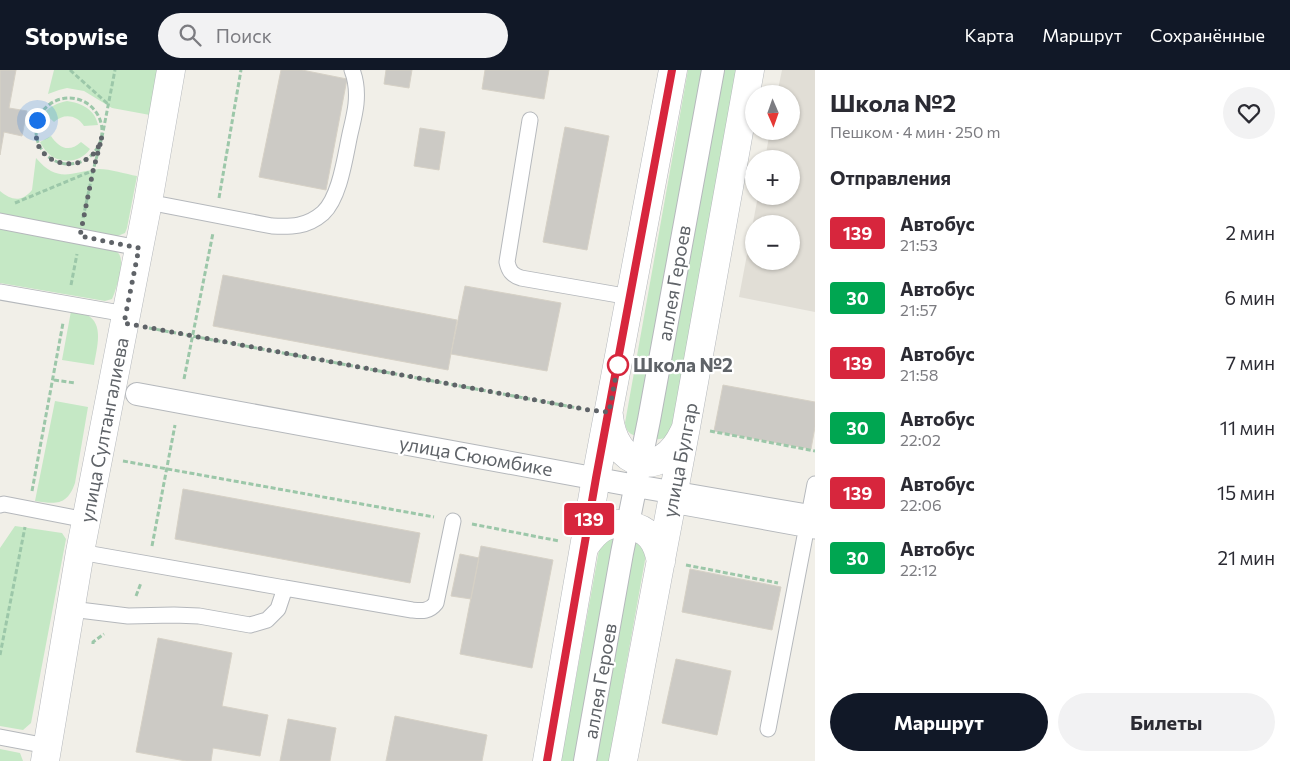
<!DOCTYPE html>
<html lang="ru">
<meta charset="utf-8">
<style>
body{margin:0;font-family:Commissioner,sans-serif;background:#f2f2f3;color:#2b2b33;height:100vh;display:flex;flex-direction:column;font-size:19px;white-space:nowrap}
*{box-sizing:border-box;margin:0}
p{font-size:16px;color:#7c7c81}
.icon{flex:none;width:28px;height:28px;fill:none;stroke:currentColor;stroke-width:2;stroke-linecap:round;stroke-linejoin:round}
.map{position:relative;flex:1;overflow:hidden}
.drawer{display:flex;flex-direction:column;background:#fff;width:475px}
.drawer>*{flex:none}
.badge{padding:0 10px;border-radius:4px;font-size:18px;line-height:32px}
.needle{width:32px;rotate:178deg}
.tools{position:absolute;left:745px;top:15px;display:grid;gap:10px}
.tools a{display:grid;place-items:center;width:55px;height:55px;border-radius:50%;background:#fff;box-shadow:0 1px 4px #0004;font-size:25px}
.you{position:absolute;width:25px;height:25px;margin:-12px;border:4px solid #fff;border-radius:50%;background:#1a73e8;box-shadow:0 0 0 8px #1a73e833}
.map>.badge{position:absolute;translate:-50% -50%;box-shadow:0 0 0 2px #fff}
h2{padding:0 15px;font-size:19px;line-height:45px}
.round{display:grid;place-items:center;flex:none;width:52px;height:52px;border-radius:26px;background:#f2f2f3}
.overview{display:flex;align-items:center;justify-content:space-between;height:85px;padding:0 15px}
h1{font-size:24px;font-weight:700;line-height:38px}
.primary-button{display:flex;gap:10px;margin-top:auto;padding:10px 15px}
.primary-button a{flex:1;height:58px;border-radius:30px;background:#111827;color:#fff;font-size:20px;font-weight:700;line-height:58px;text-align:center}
.primary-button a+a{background:#f2f2f3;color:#2b2b33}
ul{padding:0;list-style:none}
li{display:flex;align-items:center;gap:15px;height:65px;padding:0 15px}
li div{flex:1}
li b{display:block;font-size:19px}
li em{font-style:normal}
li .badge{min-width:55px;font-weight:700;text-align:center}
header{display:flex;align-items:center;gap:30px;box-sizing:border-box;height:70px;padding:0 25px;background:#111827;color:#fff}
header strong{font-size:24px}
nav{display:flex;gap:28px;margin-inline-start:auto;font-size:18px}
.search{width:350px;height:45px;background:#f2f2f3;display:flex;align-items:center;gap:12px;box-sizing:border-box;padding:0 18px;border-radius:28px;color:#7c7c81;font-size:19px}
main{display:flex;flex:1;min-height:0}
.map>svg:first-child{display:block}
.education{fill:#e1ded6;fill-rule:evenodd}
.green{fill:#c5e8c5}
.building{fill:#cccac5;stroke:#d6d1c6}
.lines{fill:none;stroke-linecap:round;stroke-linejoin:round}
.service-casing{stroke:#b5b8bc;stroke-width:17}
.pedestrian-casing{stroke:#b5b8bc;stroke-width:24}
.minor-casing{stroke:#b5b8bc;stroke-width:29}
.tertiary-casing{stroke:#b5b8bc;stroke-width:29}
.path{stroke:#9cc7a9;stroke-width:3;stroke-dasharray:5 2.5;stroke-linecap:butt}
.service{stroke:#fff;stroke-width:15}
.pedestrian{stroke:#fff;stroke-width:22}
.minor{stroke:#fff;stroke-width:28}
.tertiary{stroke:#fff;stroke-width:28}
.line-casing{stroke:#fff;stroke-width:11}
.line{stroke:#d7263d;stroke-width:8}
.walk{stroke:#5f6368;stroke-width:5;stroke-dasharray:0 9}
.stop-dot{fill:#fff;stroke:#d7263d;stroke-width:2.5}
.labels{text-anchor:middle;stroke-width:4.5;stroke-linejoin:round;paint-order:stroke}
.street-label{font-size:19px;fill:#5f6368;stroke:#fff}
.stop-label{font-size:19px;font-weight:bold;fill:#5f6368;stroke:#fff;text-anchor:start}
</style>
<header>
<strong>Stopwise</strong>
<div class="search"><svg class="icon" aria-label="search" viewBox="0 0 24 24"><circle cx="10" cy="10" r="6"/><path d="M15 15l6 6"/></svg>Поиск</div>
<nav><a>Карта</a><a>Маршрут</a><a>Сохранённые</a></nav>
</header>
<main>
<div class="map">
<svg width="815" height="691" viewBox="0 0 815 691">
<rect width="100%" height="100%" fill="#f1efe8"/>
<path class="education" d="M782,0H815V242L739,227L758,126H791V89H765L770,61H791V24H777ZM754,154H791V191H754Z"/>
<path class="green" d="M54,0H158L150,45L112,38L84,21L67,18L59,20L48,24Z
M688,0H738L671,363C664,372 654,369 643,367C639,366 635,366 631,364C627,361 626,358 625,353Z
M67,31C81,33 95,39 98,55L84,56C77,45 64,43 54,52L44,43C50,36 58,33 67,31Z
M51,66C59,78 69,83 81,72L90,79C82,91 66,94 53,87C48,84 43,78 40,72Z
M36,88C58,114 71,102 99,99C110,99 126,104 137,106L127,158L125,163L115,167L0,146V121C11,130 21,133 32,120Z
M0,159L115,180C117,182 119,183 120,186C124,195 116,220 112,229L105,231L0,213Z
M71,241C76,242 83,243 87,245C105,254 96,280 94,295L62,290Z
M55,331L88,337L75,413C67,436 56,434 35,431Z
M15,456L62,463L66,469L31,653L23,660L0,656V478Z
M636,465L647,479L609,691H561L601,469Z
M0,679L20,683L23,691H0Z"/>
<path class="building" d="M0,0H16L9,38L27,41L22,66L4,62L0,85Z
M281,0H302L347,9L326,120L259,107Z
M386,0H412L409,18L384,14Z
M485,0H549L544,29L482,19Z
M565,57L609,66L587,180L543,172Z
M420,58L445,62L439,100L414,96Z
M223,205L457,250L448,300L213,256Z
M465,216L561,233L547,301L451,284Z
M723,315L815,332V357L811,379L714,361Z
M183,419L420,463L410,513L175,469Z
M481,476L553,490L532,598L460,584Z
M460,484L479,488L471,529L451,526Z
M690,499L781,517L772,560L682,542Z
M158,568L232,583L222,636L268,645L260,686L213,678L211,691H186L136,682Z
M676,589L731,601L717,665L662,653Z
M395,646L487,665L482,691H386Z
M288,649L336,658L330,691H280Z"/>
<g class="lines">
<defs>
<path id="service" d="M530,50L507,192C509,201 512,205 521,208L630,227
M148,132L272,156C291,157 307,157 323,143C340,127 345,87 350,64C352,55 355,44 356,34C357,24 356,10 352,0
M0,151L139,178
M0,222L126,244
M0,435L4,434L86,450
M672,435L815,461
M80,482L285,518
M71,539L128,546L174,545L199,546L250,555L267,550L278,539L285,518L412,540C422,541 429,542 436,533L453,451
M768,659L815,414
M0,667L47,676"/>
<path id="pedestrian" d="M137,324L636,416L815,447
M585,691L622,483L649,350L713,0"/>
<path id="minor" d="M609,346C614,397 661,412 684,362
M585,476C596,460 606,451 627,455C649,459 657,470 661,492
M547,691L596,408L673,0
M623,691L686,357L750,0"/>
<path id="tertiary" d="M45,691L80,482L148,132L171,0"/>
</defs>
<use href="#service" class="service-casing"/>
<use href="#pedestrian" class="pedestrian-casing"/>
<use href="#minor" class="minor-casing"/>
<use href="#tertiary" class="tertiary-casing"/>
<path class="path" d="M70,0L108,34
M36 61a33 33 0 1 1 66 0a33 33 0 1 1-66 0Z
M219,128L241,0
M15,133L92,101
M83,148L93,101L102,67L115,0
M71,215L77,184
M149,258L583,339
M184,309L213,163
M54,310L75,313
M710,361L815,381
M123,391L434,447
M32,421L63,253
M472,454L559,471
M152,476L175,355
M686,495L778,513
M136,526L141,513
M93,574V572L104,564
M0,585L25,457"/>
<use href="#service" class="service"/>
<use href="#pedestrian" class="pedestrian"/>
<use href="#minor" class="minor"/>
<use href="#tertiary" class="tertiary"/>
</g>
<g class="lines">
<defs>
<path id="line" d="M547,691L596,408L672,0"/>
</defs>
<use href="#line" class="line-casing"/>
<use href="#line" class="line"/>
<path class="walk" d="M37,50C36,59 35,68 39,77C51,97 81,100 96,81C99,77 100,71 102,67L93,101L80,166L139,178L124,253L589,340L609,342L618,295"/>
</g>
<circle class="stop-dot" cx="618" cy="295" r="10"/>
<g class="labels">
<g class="street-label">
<text transform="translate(674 213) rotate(-80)" y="7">аллея Героев</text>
<text transform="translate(104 360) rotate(-79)" y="7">улица Султангалиева</text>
<text transform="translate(476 386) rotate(10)" y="7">улица Сююмбике</text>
<text transform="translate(680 390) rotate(-79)" y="7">улица Булгар</text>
<text transform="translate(600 611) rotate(-80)" y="7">аллея Героев</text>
</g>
<g class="stop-label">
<text x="633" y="302">Школа №2</text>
</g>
</g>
</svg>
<div class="tools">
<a><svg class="needle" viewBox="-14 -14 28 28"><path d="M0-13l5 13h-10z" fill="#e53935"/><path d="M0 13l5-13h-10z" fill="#7c7c81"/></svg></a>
<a>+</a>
<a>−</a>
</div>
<div class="you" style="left:37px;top:50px"></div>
<b class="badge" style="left:589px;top:449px;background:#d7263d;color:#fff">139</b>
</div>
<section class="drawer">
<div class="overview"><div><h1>Школа №2</h1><p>Пешком · 4 мин · 250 m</p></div><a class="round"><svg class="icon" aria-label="heart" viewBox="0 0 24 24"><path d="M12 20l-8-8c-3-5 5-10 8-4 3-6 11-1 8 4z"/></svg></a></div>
<h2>Отправления</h2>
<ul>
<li><span class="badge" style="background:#d7263d;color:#fff">139</span><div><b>Автобус</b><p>21:53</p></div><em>2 мин</em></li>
<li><span class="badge" style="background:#00a651;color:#fff">30</span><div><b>Автобус</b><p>21:57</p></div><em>6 мин</em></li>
<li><span class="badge" style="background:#d7263d;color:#fff">139</span><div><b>Автобус</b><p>21:58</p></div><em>7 мин</em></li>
<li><span class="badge" style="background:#00a651;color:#fff">30</span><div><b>Автобус</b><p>22:02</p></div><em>11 мин</em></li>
<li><span class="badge" style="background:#d7263d;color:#fff">139</span><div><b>Автобус</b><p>22:06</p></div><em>15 мин</em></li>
<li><span class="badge" style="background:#00a651;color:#fff">30</span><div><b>Автобус</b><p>22:12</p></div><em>21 мин</em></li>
</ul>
<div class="primary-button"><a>Маршрут</a><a>Билеты</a></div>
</section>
</main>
